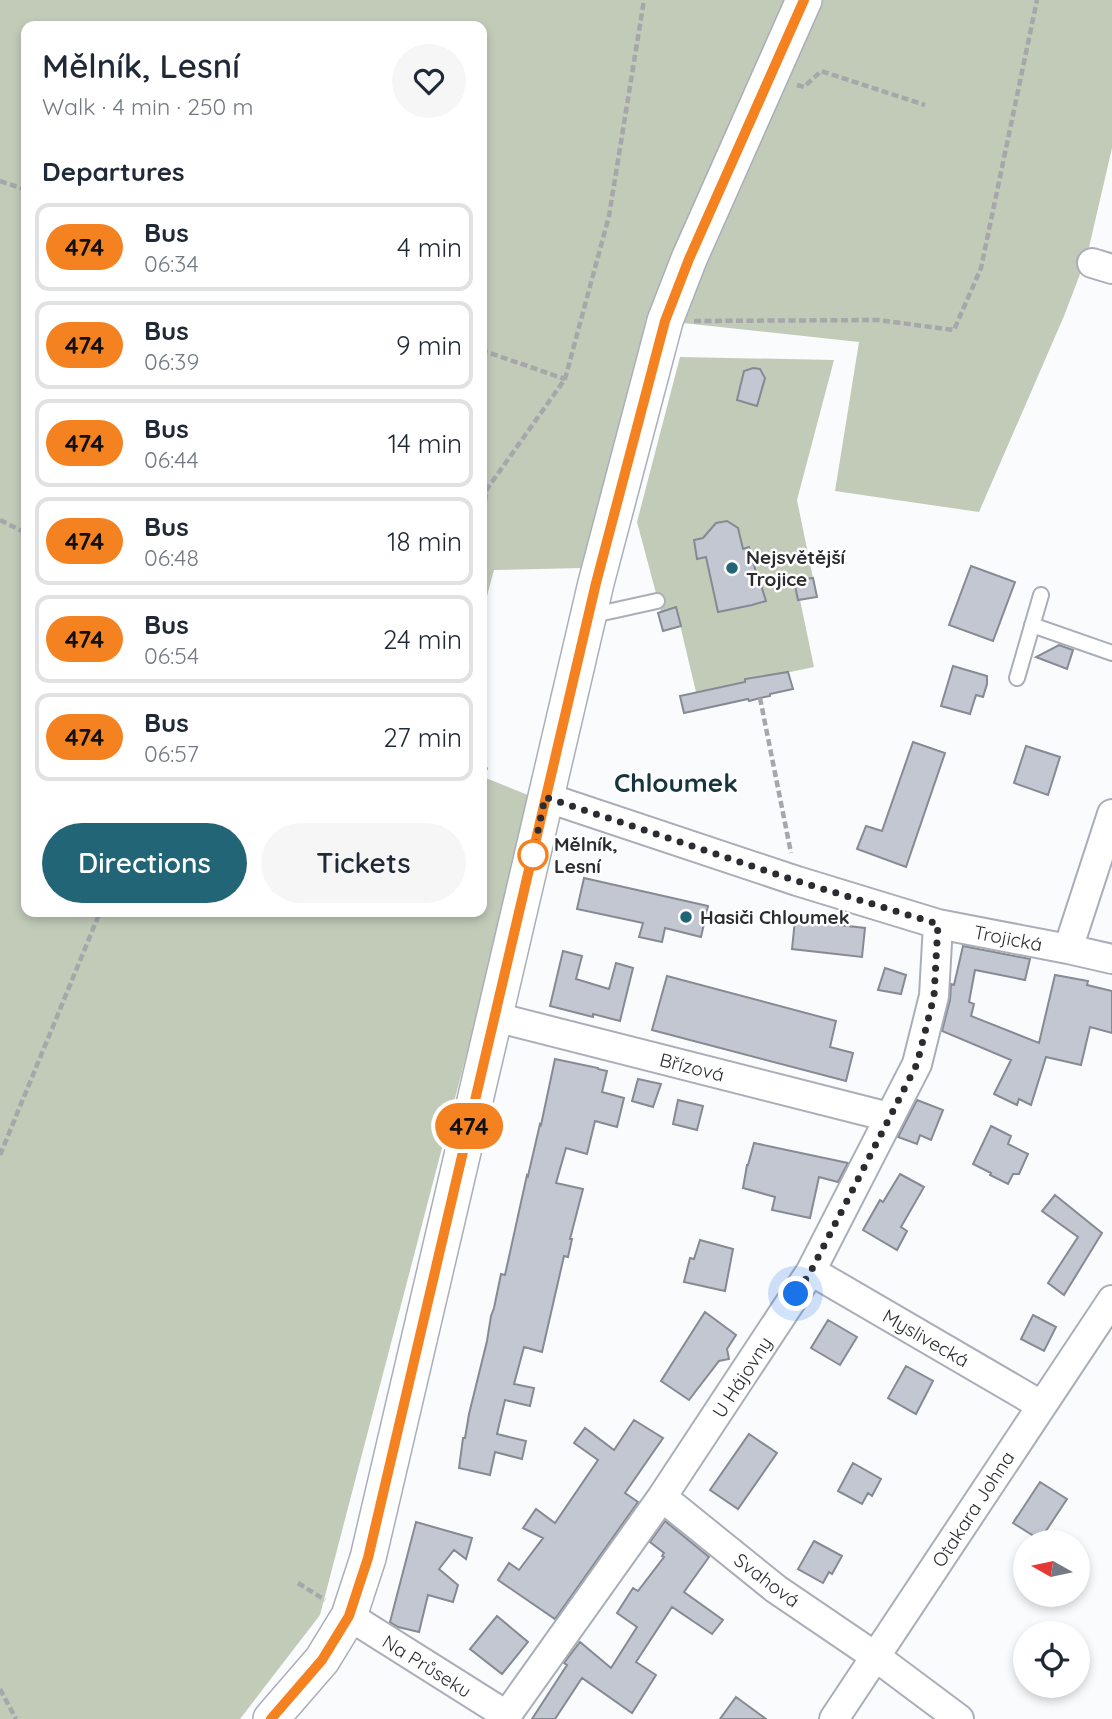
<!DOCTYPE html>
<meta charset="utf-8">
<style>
body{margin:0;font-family:Quicksand,sans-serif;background:#f6f6f7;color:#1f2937;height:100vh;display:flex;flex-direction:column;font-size:26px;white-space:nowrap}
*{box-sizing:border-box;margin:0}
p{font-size:23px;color:#747a83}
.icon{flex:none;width:38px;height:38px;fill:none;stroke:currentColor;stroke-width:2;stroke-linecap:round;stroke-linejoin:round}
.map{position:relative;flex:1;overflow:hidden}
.panel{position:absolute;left:21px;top:21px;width:466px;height:896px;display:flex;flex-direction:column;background:#fff;border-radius:14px;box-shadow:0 4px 10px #0003}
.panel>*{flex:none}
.badge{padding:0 14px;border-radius:23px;font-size:24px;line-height:46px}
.needle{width:46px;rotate:279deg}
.controls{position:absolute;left:1013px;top:1530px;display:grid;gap:14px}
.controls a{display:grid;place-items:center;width:77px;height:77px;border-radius:50%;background:#fff;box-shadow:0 4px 10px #0003;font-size:35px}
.you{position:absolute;width:35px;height:35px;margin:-18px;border:5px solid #fff;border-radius:50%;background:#1a73e8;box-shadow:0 0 0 10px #1a73e833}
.map>.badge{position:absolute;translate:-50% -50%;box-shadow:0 0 0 4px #fff}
h2{padding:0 21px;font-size:26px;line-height:63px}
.round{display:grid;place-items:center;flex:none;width:74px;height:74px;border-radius:37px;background:#f6f6f7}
.headline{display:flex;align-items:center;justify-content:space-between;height:119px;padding:0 21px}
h1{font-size:33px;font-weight:600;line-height:52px}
.primary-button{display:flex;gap:14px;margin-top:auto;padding:14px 21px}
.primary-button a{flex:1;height:80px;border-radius:42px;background:#226577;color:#fff;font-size:28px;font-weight:600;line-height:80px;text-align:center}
.primary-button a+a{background:#f6f6f7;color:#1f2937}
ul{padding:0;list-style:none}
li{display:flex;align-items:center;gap:21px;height:88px;margin:0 14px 10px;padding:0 7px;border:4px solid #e0e1e3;border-radius:14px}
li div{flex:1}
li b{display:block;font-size:26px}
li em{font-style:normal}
li .badge{min-width:77px;font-weight:700;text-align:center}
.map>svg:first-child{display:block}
.green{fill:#c1cbb8;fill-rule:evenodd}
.building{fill:#c2c7d2;stroke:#858a93;stroke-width:2}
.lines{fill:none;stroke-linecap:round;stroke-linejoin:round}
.service-casing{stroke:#aaaeb9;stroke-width:18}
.minor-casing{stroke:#aaaeb9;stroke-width:32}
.tertiary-casing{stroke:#aaaeb9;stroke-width:38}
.path{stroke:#a5a7aa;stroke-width:4.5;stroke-dasharray:7 3.5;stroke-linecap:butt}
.service{stroke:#fff;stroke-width:14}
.minor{stroke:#fff;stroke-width:28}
.tertiary{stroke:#fff;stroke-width:35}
.line-casing{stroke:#fff;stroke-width:16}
.line{stroke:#f58220;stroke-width:10}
.walk{stroke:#2a2c30;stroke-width:7;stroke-dasharray:0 12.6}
.poi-dot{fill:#226577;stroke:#fff;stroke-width:2.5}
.stop-dot{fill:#fff;stroke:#f58220;stroke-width:3.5}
.labels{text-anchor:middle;stroke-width:5;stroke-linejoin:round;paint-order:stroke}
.poi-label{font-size:19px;font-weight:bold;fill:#2a2c30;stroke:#fff;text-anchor:start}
.stop-label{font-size:19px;font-weight:bold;fill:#2a2c30;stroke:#fff;text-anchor:start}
.street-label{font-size:19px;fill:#2a2c30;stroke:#fff}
.district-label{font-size:26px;font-weight:bold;fill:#16353e;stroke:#fff}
</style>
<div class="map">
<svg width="1112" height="1719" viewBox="0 0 1112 1719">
<rect width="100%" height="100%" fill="#fafbfd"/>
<path class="green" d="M0,0H1112V148L1087,256L1064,316L979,512L835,491L859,342L646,319L529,815L320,1615L240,1719H0ZM26,26H481V618L494,570L581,568L528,795L481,776V912H26Z
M680,357L834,360L797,500L813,578L795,581L798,600H800L814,667L766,677L765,675L745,679V682L696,692L676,608L661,612L637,522ZM727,521L738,528L743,549L748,548L754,565L752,566L754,572H756L758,576L756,577L758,583H760L766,601L752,605L718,611L706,557L697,559L694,540L710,536L709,531L716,523Z"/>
<path class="building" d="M753,368L760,369L765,378L757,406L737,400L744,371Z
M727,521L738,528L743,549L749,547L759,583L760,582L766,601L752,605L718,612L706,557L697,559L694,540L703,538L716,523Z
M971,566L1015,582L993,641L949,625Z
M813,578L817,597L798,600L794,581Z
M676,607L681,626L663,631L658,613Z
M1059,645L1073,650L1067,669L1036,657Z
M953,666L987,676V684L983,697L976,695L970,714L941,706Z
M788,672L793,689L770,694V696L760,698L749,701L748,699L684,713L680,696L745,682V679Z
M913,742L945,753L906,867L857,849L866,826L882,831Z
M1026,746L1060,757L1048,795L1014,783Z
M584,878L708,906L701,937L665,928L662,942L639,937L643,923L577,909Z
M795,920L865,928L862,957L792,949Z
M963,946L1030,959L1025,980L975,970L969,1002L974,1004L971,1016L1039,1043L1055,975L1088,981L1087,985L1112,991V1033L1090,1027L1081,1065L1046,1057L1031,1105L1019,1099L1017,1105L994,1094L1011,1060L942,1031L950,1000L951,984L954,985Z
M563,951L582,956L576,979L609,989L616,963L633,968L620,1021L593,1014V1017L550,1006Z
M885,968L906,975L901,994L878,990Z
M667,976L836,1021L830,1047L853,1053L846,1081L652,1030Z
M555,1059L598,1068V1069L607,1071L602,1092L624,1098L617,1127L595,1121L587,1154L566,1148L556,1183L583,1189L570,1239H572L568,1257L564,1256L542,1352L524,1347L514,1384L534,1388L530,1406L505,1400L497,1434L526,1441L522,1459L495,1452L490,1475L459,1468L463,1438H465L469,1414L487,1341L491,1316L494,1308L501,1274L505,1275L527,1175L528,1176L540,1124L541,1125Z
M638,1079L661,1084L653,1107L632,1101Z
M678,1100L703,1106L697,1130L673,1124Z
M917,1100L943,1110L931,1140L920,1135L917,1144L898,1137Z
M991,1126L1011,1136L1008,1144L1028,1154L1019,1174H1013L1008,1184L990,1175L991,1173L973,1164Z
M754,1143L848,1163L838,1182L819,1177L810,1218L772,1210L775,1197L743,1188L747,1165H748Z
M900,1174L924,1187L901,1227L907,1231L897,1250L863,1230L880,1200L883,1202Z
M1055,1195L1102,1233L1064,1295L1048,1283L1078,1237L1042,1211Z
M700,1240L733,1249L725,1291L684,1282L690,1258L694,1259Z
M705,1312L736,1335L727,1349L729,1359L719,1361L689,1400L661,1381Z
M1033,1315L1056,1327L1044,1351L1021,1339Z
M828,1320L857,1337L840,1365L811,1348Z
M906,1366L933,1381L916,1414L888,1398Z
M634,1420L663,1438L625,1493L638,1502L555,1619L498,1580L509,1563L519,1570L543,1538L523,1528L536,1509L555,1523L598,1460L574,1443L585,1428L614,1450Z
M749,1434L777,1453L738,1509L710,1490Z
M853,1463L881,1479L872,1496L868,1493L862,1504L838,1491Z
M1040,1482L1067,1499L1040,1540L1013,1523Z
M665,1521L709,1557L684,1592L723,1620L712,1634L672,1607L636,1662L656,1675L632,1713L582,1678L555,1719H532L567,1665L564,1663L580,1642L611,1668L637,1627L617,1613L633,1588L638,1591L664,1557L662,1556L664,1553L650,1542Z
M416,1522L472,1538L466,1559L454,1550L439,1569L458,1585L453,1602L428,1595L419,1632L398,1627L390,1622Z
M814,1541L842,1556L832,1574L829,1572L823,1583L798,1569Z
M497,1616L528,1642L502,1674L470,1649Z
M736,1697L766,1719H720Z"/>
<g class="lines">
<defs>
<path id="service" d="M589,616L657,601
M1032,625L1112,653
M1017,678L1041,595"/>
<path id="minor" d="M1092,263L1112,269
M545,797L797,881L938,924L1068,949L1112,959
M1068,949L1112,814
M495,1017L889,1117
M811,1271L1041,1405
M662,1497L776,1589L876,1657L959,1719
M349,1616L506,1715
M504,1719L662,1497L811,1271L917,1064L934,996L938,924
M834,1719L1112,1300"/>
<path id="tertiary" d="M271,1719L322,1660L349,1616L368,1558L596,583L665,321L689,259L804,0"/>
</defs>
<use href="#service" class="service-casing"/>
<use href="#minor" class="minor-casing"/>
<use href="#tertiary" class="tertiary-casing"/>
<path class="path" d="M797,85L804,87L821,71L925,105
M0,181L26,190
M694,321L878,320L954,330L981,268L1037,0
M481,350L565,379
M0,520L26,533
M481,522L487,489L565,379L609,216L644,0
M760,698L791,853
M481,767L490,771
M0,1155L100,912
M298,1583L325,1600
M0,1689L16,1719"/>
<use href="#service" class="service"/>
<use href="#minor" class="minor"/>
<use href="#tertiary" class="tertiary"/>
</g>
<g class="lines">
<defs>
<path id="line" d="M271,1719L322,1660L349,1616L368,1558L596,583L665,321L689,259L804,0"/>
</defs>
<use href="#line" class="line-casing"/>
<use href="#line" class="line"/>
<path class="walk" d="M533,855L545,797L797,881L938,924L934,996L917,1064L811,1271L796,1294"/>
</g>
<g class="poi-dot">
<circle cx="732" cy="568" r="7"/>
<circle cx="686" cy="917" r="7"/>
</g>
<circle class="stop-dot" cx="533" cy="855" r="14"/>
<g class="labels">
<g class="poi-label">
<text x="746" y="564">Nejsvětější<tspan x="746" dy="22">Trojice</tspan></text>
<text x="700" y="924">Hasiči Chloumek</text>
</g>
<g class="stop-label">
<text x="554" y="851">Mělník,<tspan x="554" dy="22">Lesní</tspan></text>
</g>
<g class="street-label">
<text transform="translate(1008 938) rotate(11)" y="7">Trojická</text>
<text transform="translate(692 1067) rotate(14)" y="7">Břízová</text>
<text transform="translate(926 1338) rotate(30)" y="7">Myslivecká</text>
<text transform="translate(742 1377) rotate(-57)" y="7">U Hájovny</text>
<text transform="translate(973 1509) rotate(-57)" y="7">Otakara Johna</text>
<text transform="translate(767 1580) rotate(37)" y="7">Svahová</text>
<text transform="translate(427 1666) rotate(32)" y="7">Na Průseku</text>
</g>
<g class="district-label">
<text x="676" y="792">Chloumek</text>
</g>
</g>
</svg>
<div class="controls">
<a><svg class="needle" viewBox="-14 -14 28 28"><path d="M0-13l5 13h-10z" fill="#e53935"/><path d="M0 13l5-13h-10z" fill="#747a83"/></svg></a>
<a><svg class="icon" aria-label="locate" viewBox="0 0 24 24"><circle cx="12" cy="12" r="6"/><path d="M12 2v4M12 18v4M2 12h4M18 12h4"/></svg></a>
</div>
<div class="you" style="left:796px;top:1294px"></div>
<b class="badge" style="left:469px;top:1126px;background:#f58220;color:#111">474</b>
<section class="panel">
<div class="headline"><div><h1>Mělník, Lesní</h1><p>Walk · 4 min · 250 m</p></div><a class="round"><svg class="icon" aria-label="heart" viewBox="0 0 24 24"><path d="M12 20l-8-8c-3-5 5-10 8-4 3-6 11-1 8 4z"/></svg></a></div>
<h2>Departures</h2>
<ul>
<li><span class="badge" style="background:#f58220;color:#111">474</span><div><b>Bus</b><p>06:34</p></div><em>4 min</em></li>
<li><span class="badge" style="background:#f58220;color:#111">474</span><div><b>Bus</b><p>06:39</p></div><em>9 min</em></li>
<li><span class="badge" style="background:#f58220;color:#111">474</span><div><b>Bus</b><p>06:44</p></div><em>14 min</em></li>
<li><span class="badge" style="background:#f58220;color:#111">474</span><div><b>Bus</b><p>06:48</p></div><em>18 min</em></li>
<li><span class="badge" style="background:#f58220;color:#111">474</span><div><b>Bus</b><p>06:54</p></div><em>24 min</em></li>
<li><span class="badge" style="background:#f58220;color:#111">474</span><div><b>Bus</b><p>06:57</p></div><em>27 min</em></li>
</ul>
<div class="primary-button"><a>Directions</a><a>Tickets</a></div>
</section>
</div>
